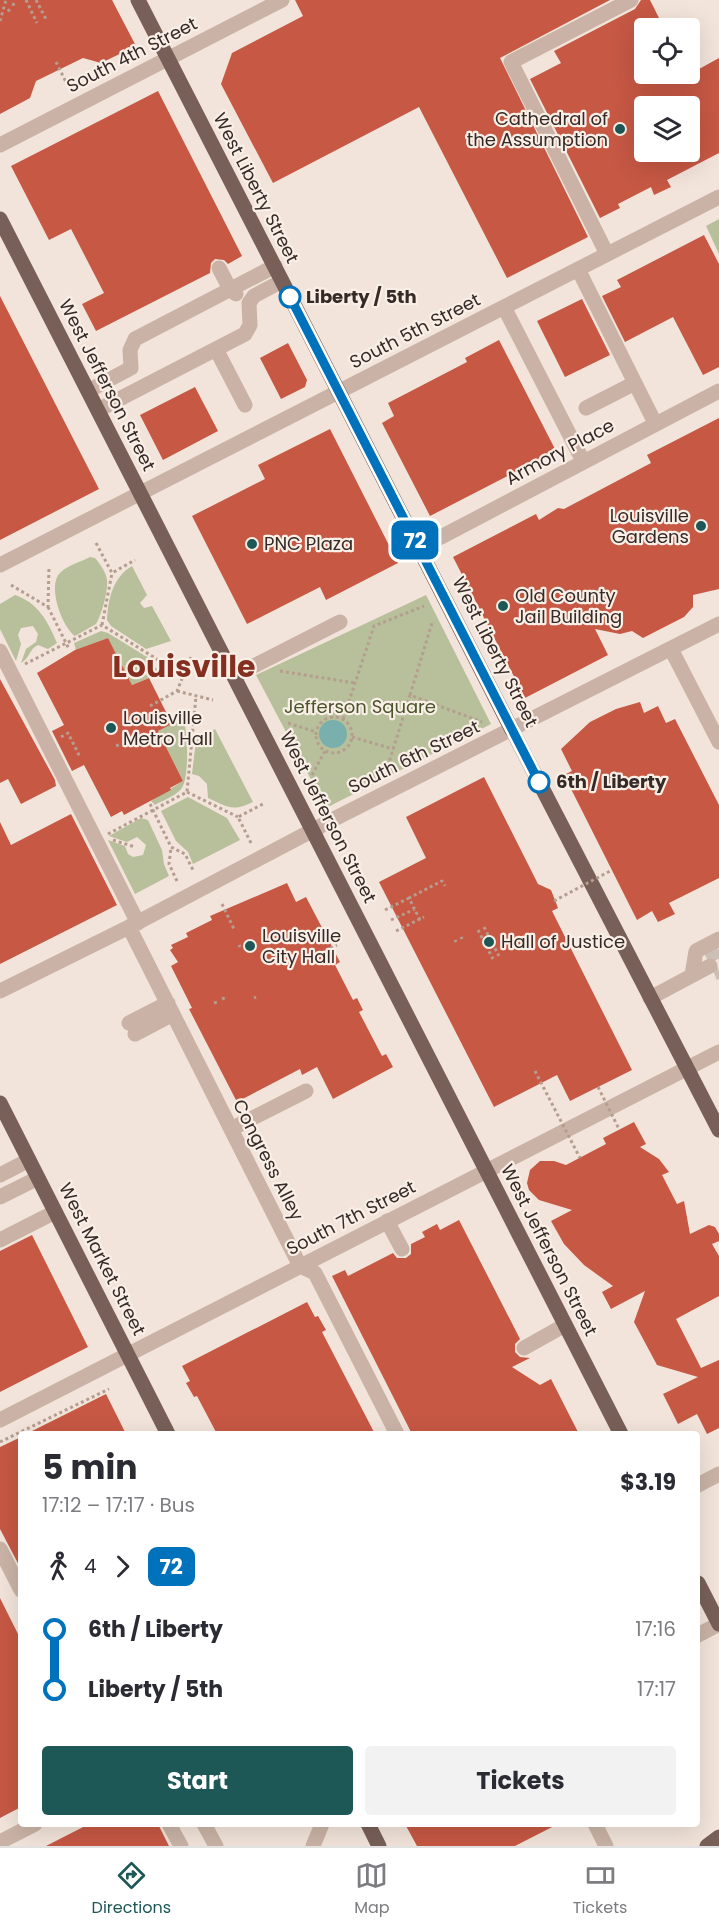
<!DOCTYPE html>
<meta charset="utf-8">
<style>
body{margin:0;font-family:Poppins,sans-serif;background:#f2f2f3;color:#2b2b33;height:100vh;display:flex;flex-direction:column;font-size:22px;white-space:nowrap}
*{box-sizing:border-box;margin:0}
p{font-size:20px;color:#7c7c81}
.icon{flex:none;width:33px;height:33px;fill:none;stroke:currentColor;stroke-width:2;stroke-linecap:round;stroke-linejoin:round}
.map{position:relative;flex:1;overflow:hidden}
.details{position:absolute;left:18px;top:1431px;width:682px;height:396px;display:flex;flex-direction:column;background:#fff;border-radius:6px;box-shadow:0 6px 24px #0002}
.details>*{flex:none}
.badge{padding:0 12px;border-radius:9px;font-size:21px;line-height:39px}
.buttons{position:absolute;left:634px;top:18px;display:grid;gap:12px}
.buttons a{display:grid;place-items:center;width:66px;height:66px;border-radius:6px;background:#fff;box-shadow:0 6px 24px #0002;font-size:30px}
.map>.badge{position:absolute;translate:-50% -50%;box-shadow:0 0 0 3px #fff}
.legs{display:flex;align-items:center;gap:9px;height:66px;padding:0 24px;font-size:20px}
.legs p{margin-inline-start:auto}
.overview{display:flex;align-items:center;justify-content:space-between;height:102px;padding:0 24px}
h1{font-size:33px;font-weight:700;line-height:45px}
.primary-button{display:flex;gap:12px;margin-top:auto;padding:12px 24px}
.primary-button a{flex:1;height:69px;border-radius:6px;background:#1d5756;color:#fff;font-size:24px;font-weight:700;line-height:69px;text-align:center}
.primary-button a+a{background:#f2f2f3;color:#2b2b33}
ul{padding:0 24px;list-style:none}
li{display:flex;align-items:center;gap:21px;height:60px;font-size:22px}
li i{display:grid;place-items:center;width:9px;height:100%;margin:0 8px;background:currentColor}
li i::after{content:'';width:15px;height:15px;margin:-8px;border:4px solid;border-radius:50%;background:#fff}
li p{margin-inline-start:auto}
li:first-child i{background:linear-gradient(#0000 50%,currentColor 0)}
li:last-child i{background:linear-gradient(currentColor 50%,#0000 0)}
.menu{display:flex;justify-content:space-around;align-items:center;height:84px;border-top:2px solid #e1e1e2;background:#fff;font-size:16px;color:#7c7c81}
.menu a{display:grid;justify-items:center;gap:3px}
.menu .selected{color:#1d5756}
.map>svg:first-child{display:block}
.green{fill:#b7c09a}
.water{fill:#79afac}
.building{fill:#c65844;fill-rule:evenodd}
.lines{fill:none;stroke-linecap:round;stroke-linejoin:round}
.minor-tunnel{stroke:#ccbfb6;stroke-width:15;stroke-dasharray:15 8;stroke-linecap:butt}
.path{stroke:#b59d90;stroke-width:3;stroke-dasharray:3 3;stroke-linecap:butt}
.minor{stroke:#cab3a6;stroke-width:15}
.major{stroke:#786058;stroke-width:15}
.path-bridge{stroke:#b59d90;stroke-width:3;stroke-dasharray:3 3;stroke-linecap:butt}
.line-1-casing{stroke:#fff;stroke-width:14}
.line-1{stroke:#0072bc;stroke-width:9}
.poi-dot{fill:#1d5756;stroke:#f9efe7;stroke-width:2}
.stop-1-dot{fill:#fff;stroke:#0072bc;stroke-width:3}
.labels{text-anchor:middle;stroke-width:4.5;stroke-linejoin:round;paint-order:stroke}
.street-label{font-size:18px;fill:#362a27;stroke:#f9efe7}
.poi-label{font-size:18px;fill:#362a27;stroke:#f9efe7;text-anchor:start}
.stop-label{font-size:18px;font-weight:bold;fill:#362a27;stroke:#f9efe7;text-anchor:start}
.park-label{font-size:18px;fill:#49542b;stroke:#f9efe7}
.town-label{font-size:30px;font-weight:bold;fill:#852f20;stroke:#f9efe7}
</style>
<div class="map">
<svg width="719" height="1846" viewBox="0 0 719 1846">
<rect width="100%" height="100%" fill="#f2e4da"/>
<path class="green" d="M719,219V254L706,226Z
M90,557L95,558C100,564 106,572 107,580C108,592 102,614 96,624L75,636C62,627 46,584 61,572C68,565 81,562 90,557Z
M132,566L147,595L140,603L144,608L152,606L171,641L146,649L111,626L107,620C108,599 113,577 132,566Z
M15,595C37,602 48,621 57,643L48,649L38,645C29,649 30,658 21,663L26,649L36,642L38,634L33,626L21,628L18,635L21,644L16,661L0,629V604Z
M426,595L491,724L326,808L256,675Z
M101,631L108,633L147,657L160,673L132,685L108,638L76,650L74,643Z
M183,718C188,731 189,773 183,786C179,795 163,800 155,805L151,801L183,781L158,731Z
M215,729L253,802C232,812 228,807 208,798L207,784L199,776L192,774L196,740Z
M188,797L227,818L240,840L193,864L188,852L176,841L161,811Z
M141,818L148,820L162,850L164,864L169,876L135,894L108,840L125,846L128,854L133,857L143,855L146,845L137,837L127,842L109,836Z"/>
<path class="water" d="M319 734a14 14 0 1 1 28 0a14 14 0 1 1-28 0Z"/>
<path class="building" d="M0,0H112L136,46L101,63L83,58L36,81L30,98L0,114Z
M295,0H610L500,58L588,237L507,278L419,107L273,183L221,84L232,53L303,16Z
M641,0H650L664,28H645V74H690L719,58V153L667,180L671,187L654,195L651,187L618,204L620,208L600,218L530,79L561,63L554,51L635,9ZM645,106H690V152H645Z
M158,91L242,256L228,264L224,260L215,259L211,263L210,273L96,331L82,304L104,293L71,229L49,240L11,166Z
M704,235L719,264V367L703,375L673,317L625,342L602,296L621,287L617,280Z
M0,296L99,489L0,540Z
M582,299L610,355L565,377L537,321Z
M499,340L556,451L430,516L382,423L394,416L388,403L467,362L465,358Z
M288,343L307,380L305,387L281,399L260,358Z
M195,387L218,431L163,460L140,415Z
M719,418V589L693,595V607L684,617L643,638L632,631L620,634L595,629L608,655L525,698L453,557L536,514L539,520L558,508L564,509L651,463L647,455Z
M330,429L398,563L326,600L320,587L247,624L192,516L265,479L258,465Z
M108,638L132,685L149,678L172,724L158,731L183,781L170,788L171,790L124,815L122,811L111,817L84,765L72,771L52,731L64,725L37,673L75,650Z
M0,679L55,780L56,786L21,804L8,779L0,783Z
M640,702L644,713L658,706L666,723L675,719L719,805V878L669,903L675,914L658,922L652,911L637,920L564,775L572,771L561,749L590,722L616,709Z
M484,777L538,884L551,890L558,908L552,911L632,1070L570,1101L557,1075L494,1107L379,882L426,858L406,817Z
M71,814L117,905L0,964V822L11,845Z
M287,883L296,902L306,897L340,962L335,965L353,1000L357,998L363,1010L359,1012L382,1056L386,1054L393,1067L333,1099L317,1067L302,1075L300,1069L237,1102L189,1009L192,1008L171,966L178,962L170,950L173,948L171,945L188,937L186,933L212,920L210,916Z
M634,1122L646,1144L640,1147L659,1159L669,1172L662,1175L677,1204L684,1201L690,1234L709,1225L715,1227L719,1234V1241L712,1244L719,1256V1296L676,1319L701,1368L719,1360V1428L707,1434L697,1414L678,1424L663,1394L698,1377L657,1365L634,1322L645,1291L611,1309L602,1292L613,1286L584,1265L564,1244L551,1221L572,1210L539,1200L529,1190L527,1183L530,1170L540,1161H554L566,1165L606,1144L603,1138Z
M459,1220L520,1339L515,1344V1352L520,1357L530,1358L512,1367L540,1385L551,1379L579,1434H412L332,1276L345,1270L348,1276L393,1253L397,1258H406L411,1254V1244L425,1237L422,1232L437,1224L440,1230Z
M32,1235L88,1347L0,1392V1251Z
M307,1302L315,1317L318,1316L326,1330L322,1332L375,1434H217L197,1396L194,1397L186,1383L190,1381L182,1366Z
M106,1394L126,1434H26Z
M21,1437V1569L0,1529V1447Z
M0,1598L21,1640V1807L0,1818Z
M89,1824H158L169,1846H46Z
M405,1824H558L515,1846H417Z"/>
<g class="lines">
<path class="minor-tunnel" d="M706,957L719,950
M714,973L719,971"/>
<path class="path" d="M26,0L37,23
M36,0L46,19
M12,4L15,5
M8,9L10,12
M0,21L6,0
M56,62L70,90
M96,543L112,573L135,560
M11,585L48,607L49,566
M48,607L69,649
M102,625L112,573
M25,664L102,625L184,676
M280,671L355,683
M177,691L213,700
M410,695L432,623
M150,706L177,691L191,657
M316 735a18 18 0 1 1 36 0a18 18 0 1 1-36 0Z
M343,719L374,626L424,606
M288,723L316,732
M61,737L68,733L80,757
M352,737L393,749
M117,744L118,747
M386,772L410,695L482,722
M312,775L325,751
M187,792L238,817
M150,804L171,847
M108,834L187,792L196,696
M113,840L135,847
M251,843L238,817L265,803
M177,881L169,864L171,847L185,854L194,872
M222,904L234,929
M385,910L409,898
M391,920L415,909
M420,920L409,898L442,881L445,886
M484,927L499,956
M478,930L493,959
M396,931L424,917
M461,937L462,939
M455,940L456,942
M245,942L246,944
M239,945L240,947
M325,951L337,945
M254,998L256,997
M222,999L227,997
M214,1003L217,1002
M0,1442L109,1389"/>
<path class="minor" d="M0,145L282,0
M607,254L511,62L631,0
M219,268L230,289L236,294
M578,269L655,423
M504,307L583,461
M216,349L245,405
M88,391L131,368L130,350L135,339L275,266
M586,408L635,383
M98,410L245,334L250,325L249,303L254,296L282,281
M418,546L441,537L719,391
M0,565L719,197
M671,649L719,742
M0,651L138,923
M234,676L340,622
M512,730L539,782
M129,927L300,1266L315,1273L397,1434
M692,975L696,951L719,939
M0,991L129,927L336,818L719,624
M650,998L710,966
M129,1023L168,1003
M135,1034L173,1014
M231,1129L306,1091
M0,1175L29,1160
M0,1197L38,1178
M387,1221L402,1249
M0,1240L55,1212
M524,1348L565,1325
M0,1420L719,1052
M698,1485L719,1474
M0,1549L21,1590
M698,1635L719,1624
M169,1824L181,1846
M204,1824L216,1846
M595,1824L606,1846
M0,1842L35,1824
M313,1846L322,1824"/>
<path class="major" d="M138,0L512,730
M0,219L621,1434
M539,782L719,1130
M0,1103L168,1434
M698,1583L719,1624
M368,1824L379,1846
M707,1846L719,1837"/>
<path class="path-bridge" d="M554,901L612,870
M535,1071L580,1158
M598,1087L619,1129"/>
</g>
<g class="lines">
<defs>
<path id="line-1" d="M290,297L539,782"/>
</defs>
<use href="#line-1" class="line-1-casing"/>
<use href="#line-1" class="line-1"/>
</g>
<g class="poi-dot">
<circle cx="620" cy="129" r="6"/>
<circle cx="701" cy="526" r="6"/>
<circle cx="252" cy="544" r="6"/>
<circle cx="503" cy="606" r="6"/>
<circle cx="111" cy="728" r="6"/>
<circle cx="489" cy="942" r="6"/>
<circle cx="250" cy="946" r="6"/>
</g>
<g class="stop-1-dot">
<circle cx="290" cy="297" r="10"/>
<circle cx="539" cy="782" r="10"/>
</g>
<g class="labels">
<g class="street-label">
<text transform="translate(132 55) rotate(-27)" y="6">South 4th Street</text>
<text transform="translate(256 188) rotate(63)" y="6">West Liberty Street</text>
<text transform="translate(415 331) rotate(-27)" y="6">South 5th Street</text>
<text transform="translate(107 385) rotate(63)" y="6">West Jefferson Street</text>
<text transform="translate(560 452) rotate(-28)" y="6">Armory Place</text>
<text transform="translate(495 652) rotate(63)" y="6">West Liberty Street</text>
<text transform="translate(414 757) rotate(-26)" y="6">South 6th Street</text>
<text transform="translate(328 817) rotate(63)" y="6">West Jefferson Street</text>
<text transform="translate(268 1160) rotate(63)" y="6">Congress Alley</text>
<text transform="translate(351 1218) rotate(-27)" y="6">South 7th Street</text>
<text transform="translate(549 1250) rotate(63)" y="6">West Jefferson Street</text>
<text transform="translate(102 1259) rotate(63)" y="6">West Market Street</text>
</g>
<g class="poi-label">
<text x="608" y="125" text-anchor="end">Cathedral of<tspan x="608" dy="21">the Assumption</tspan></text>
<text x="689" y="522" text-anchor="end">Louisville<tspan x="689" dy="21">Gardens</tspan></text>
<text x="264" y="550">PNC Plaza</text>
<text x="515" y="602">Old County<tspan x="515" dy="21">Jail Building</tspan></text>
<text x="123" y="724">Louisville<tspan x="123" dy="21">Metro Hall</tspan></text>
<text x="262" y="942">Louisville<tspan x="262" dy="21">City Hall</tspan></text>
<text x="501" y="948">Hall of Justice</text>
</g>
<g class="stop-label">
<text x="306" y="303">Liberty / 5th</text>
<text x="556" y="788">6th / Liberty</text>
</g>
<g class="park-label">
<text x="360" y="713">Jefferson Square</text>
</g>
<g class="town-label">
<text x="184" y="677">Louisville</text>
</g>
</g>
</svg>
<div class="buttons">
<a><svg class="icon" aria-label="locate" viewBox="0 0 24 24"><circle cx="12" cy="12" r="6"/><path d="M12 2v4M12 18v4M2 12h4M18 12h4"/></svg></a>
<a><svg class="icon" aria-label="layers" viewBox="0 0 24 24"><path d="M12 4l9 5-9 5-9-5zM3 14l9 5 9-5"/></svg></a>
</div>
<b class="badge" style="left:415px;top:540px;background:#0072bc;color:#fff">72</b>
<section class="details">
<div class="overview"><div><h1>5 min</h1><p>17:12 – 17:17 · Bus</p></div><b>$3.19</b></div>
<div class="legs"><svg class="icon" aria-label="walk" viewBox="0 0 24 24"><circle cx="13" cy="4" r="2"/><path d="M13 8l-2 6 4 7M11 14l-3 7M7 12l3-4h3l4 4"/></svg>4<svg class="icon" aria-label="forward" viewBox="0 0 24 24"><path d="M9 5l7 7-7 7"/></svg><b class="badge" style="background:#0072bc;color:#fff">72</b></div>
<ul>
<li><i style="color:#0072bc"></i><b>6th / Liberty</b><p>17:16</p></li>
<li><i style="color:#0072bc"></i><b>Liberty / 5th</b><p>17:17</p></li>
</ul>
<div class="primary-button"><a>Start</a><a>Tickets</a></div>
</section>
</div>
<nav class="menu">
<a class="selected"><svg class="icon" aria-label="directions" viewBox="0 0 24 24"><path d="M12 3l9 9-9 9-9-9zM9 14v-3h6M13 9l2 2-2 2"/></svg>Directions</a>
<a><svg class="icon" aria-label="map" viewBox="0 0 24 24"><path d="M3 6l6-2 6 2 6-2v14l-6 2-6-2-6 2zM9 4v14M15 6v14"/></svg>Map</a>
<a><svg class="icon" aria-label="tickets" viewBox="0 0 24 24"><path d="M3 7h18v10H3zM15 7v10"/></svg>Tickets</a>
</nav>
